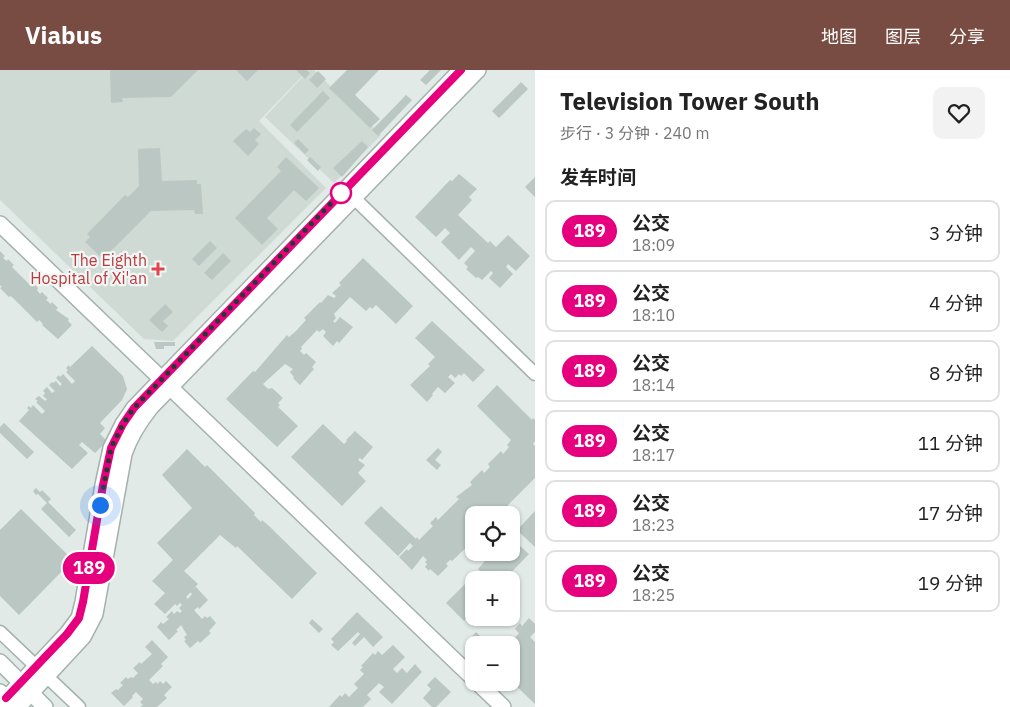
<!DOCTYPE html>
<html lang="zh">
<meta charset="utf-8">
<style>
body{margin:0;font-family:"IBM Plex Sans","Noto Sans SC",sans-serif;background:#f2f2f2;color:#222;height:100vh;display:flex;flex-direction:column;font-size:19px;white-space:nowrap}
*{box-sizing:border-box;margin:0}
p{font-size:16px;color:#767676}
.icon{flex:none;width:28px;height:28px;fill:none;stroke:currentColor;stroke-width:2;stroke-linecap:round;stroke-linejoin:round}
.map{position:relative;flex:1;overflow:hidden}
.details{display:flex;flex-direction:column;background:#fff;width:475px}
.details>*{flex:none}
.badge{padding:0 10px;border-radius:16px;font-size:18px;line-height:32px}
.buttons{position:absolute;left:465px;top:436px;display:grid;gap:10px}
.buttons a{display:grid;place-items:center;width:55px;height:55px;border-radius:10px;background:#fff;box-shadow:0 1px 4px #0004;font-size:25px}
.you{position:absolute;width:25px;height:25px;margin:-12px;border:4px solid #fff;border-radius:50%;background:#1a73e8;box-shadow:0 0 0 8px #1a73e833}
.map>.badge{position:absolute;translate:-50% -50%;box-shadow:0 0 0 2px #fff}
h2{padding:0 25px;font-size:19px;line-height:45px}
.round{display:grid;place-items:center;flex:none;width:52px;height:52px;border-radius:10px;background:#f2f2f2}
.headline{display:flex;align-items:center;justify-content:space-between;height:85px;padding:0 25px}
h1{font-size:24px;font-weight:700;line-height:38px}
ul{padding:0;list-style:none}
li{display:flex;align-items:center;gap:15px;height:62px;margin:0 10px 8px;padding:0 15px;border:2px solid #e0e0e0;border-radius:10px}
li div{flex:1}
li b{display:block;font-size:19px}
li em{font-style:normal}
li .badge{min-width:55px;font-weight:700;text-align:center}
header{display:flex;align-items:center;gap:30px;box-sizing:border-box;height:70px;padding:0 25px;background:#784c42;color:#fff}
header strong{font-size:24px}
nav{display:flex;gap:28px;margin-inline-start:auto;font-size:18px}
main{display:flex;flex:1;min-height:0}
.map>svg:first-child{display:block}
.built{fill:#d0dad5}
.building{fill:#bac7c2}
.lines{fill:none;stroke-linecap:round;stroke-linejoin:round}
.minor-casing{stroke:#a5b1ac;stroke-width:15}
.tertiary-casing{stroke:#a5b1ac;stroke-width:18}
.secondary-casing{stroke:#a2b4ad;stroke-width:18}
.minor{stroke:#fff;stroke-width:12}
.tertiary{stroke:#fff;stroke-width:15}
.secondary{stroke:#fff;stroke-width:15}
.line-casing{stroke:#fff;stroke-width:11}
.line{stroke:#e6007e;stroke-width:8}
.walk{stroke:#243932;stroke-width:5;stroke-dasharray:0 9}
.stop-dot{fill:#fff;stroke:#e6007e;stroke-width:2.5}
.health-dot{fill:#e0444e;stroke:#f1f7f4;stroke-width:2}
.labels{text-anchor:middle;stroke-width:4.5;stroke-linejoin:round;paint-order:stroke}
.health-label{font-size:16px;fill:#be3a42;stroke:#f1f7f4;text-anchor:end}
</style>
<header>
<strong>Viabus</strong>
<nav><a>地图</a><a>图层</a><a>分享</a></nav>
</header>
<main>
<div class="map">
<svg width="535" height="637" viewBox="0 0 535 637">
<rect width="100%" height="100%" fill="#e1eae6"/>
<path class="built" d="M0,0H308L259,51L326,118L173,271L144,269L0,130Z
M309,0H314L381,65L334,113L265,47Z"/>
<path class="building" d="M110,0H198L171,27L122,28L123,32L111,33Z
M236,0H258L247,11Z
M296,0H307L310,3L305,9Z
M347,0H379L355,25L380,49L370,58L329,18Z
M430,0H441L426,15L420,10Z
M318,1L326,9L317,18L309,10Z
M521,12L528,19L499,48L492,41Z
M323,21L330,28L297,62L290,55Z
M406,25L412,30L378,66L372,60Z
M254,58L261,64L255,70L259,74L248,86L233,71L246,59L250,62Z
M298,69L309,80L305,84L294,73Z
M362,71L368,77L342,107L333,98Z
M160,78L162,111L197,110V114H201L203,144H195L194,140L151,141L103,189L85,172L90,167L87,164L125,125L128,127L139,116L138,79Z
M286,87L319,118L306,131L294,120L267,148L278,159L262,175L235,148L281,101L277,97Z
M310,87L321,97L318,101L307,90Z
M459,104L477,119L469,127L472,130L458,145L488,173L490,171L496,177L508,165L530,186L516,201L508,194L506,197L513,204L500,218L489,208L493,203L491,201L482,210L478,207L476,208L466,199L468,197L464,193L475,181L471,177L459,190L441,172L450,163L445,158L436,167L415,147L450,110L452,111Z
M535,107V127L525,117Z
M210,171L217,178L199,196L192,189Z
M0,181L5,186L3,188L7,191L8,189L14,195L12,197L30,215L33,213L38,218L37,220L40,224L42,222L48,228L46,230L51,234L52,232L58,238L56,240L69,249L68,251L72,255L58,269L42,255L43,254L39,250L37,252L11,226L9,227L0,218L2,217L0,215Z
M223,183L231,191L212,210L204,203Z
M363,188L413,236L396,254L376,235L372,239L370,237L366,241L350,227L334,244L336,248L333,251L335,253L340,247L353,257L339,273L337,271L333,276L323,266L326,262L323,259L319,262L317,260L301,277L302,279L300,281L304,285L306,283L316,292L312,297L314,299L300,315L293,308L294,307L290,302L293,299L285,294L263,314L268,319L272,318L283,328L278,333L280,335L278,337L298,356L277,377L226,329L253,301L255,302L287,265L289,267L296,261L306,250L304,248L320,232L321,233L328,225L334,228L336,226L332,223L341,215L339,213Z
M165,234L173,242L163,251L168,256L162,262L149,250Z
M432,251L485,300L473,312L464,303L461,306L459,304L455,308L451,304L448,307L455,313L445,323L438,317L432,324L433,325L427,332L410,315L430,296L428,294L435,287L415,268Z
M154,272H175V276H164V279H156Z
M92,276L123,306L127,319L122,330L100,353L105,358L100,364L107,371L95,383L82,372L79,375L88,383L72,399L19,351L29,340L27,338L29,336L31,338L33,335L42,344L45,341L36,332L38,331L35,329L39,326L45,331L47,329L43,326L45,323L43,321L47,317L52,323L55,321L49,315L52,312L53,313L56,311L60,316L62,314L56,308L59,305L60,307L63,304L72,314L75,311L66,302L68,300L66,298L69,295L70,297Z
M497,315L532,350L533,348L535,350V371L533,374L535,376V408L498,445H474V470L452,491L450,490L446,494L448,496L438,506L430,499L429,501L425,497L427,494L425,492L427,490L423,486L412,500L399,487L407,479L408,481L413,476L410,473L398,486L364,453L381,436L416,469L417,467L419,470L433,456L430,453L436,447L438,450L459,429L456,427L472,415L470,412L482,400L484,403L490,397L488,394L501,381L503,384L509,377L507,375L511,370L477,336Z
M4,353L34,382L27,389L0,363V357Z
M323,354L344,374L347,371L346,370L355,361L373,377L362,390L360,388L358,390L365,395L358,403L366,411L342,436L291,387Z
M438,378L442,382L435,390L441,395L437,400L426,390Z
M187,379L205,397L207,395L255,443L254,445L261,452L262,450L269,456L317,503L292,529L237,476L236,478L220,465L184,501L198,514L186,527L188,529L192,524L190,522L196,517L208,530L199,539L198,537L194,540L202,549L205,546L207,548L210,546L216,553L209,561L211,563L200,573L198,571L190,578L184,571L186,570L184,567L187,565L181,555L176,560L178,561L169,570L157,557L161,552L163,554L169,549L166,547L172,541L174,544L177,541L180,543L182,541L179,538L182,535L180,533L177,536L175,534L165,544L154,534L165,523L152,511L173,490L157,473L192,438L162,405Z
M36,418L40,422L42,420L51,429L48,432L76,460L69,467L41,439L47,433L38,424L36,425L33,421Z
M21,439L73,490L19,545L0,526V460Z
M535,441V477L517,460Z
M511,468L529,484L504,510H490L478,499L493,482H511Z
M472,507L474,509V541L464,551L446,533Z
M357,542L383,567L373,577L364,567L355,576L352,573L360,564L358,562L338,581L331,575L334,572L331,569Z
M529,548L535,554V562L530,567L535,572V634L511,611V575H504L501,573L506,568L508,570L511,567L514,569L519,563L515,559L520,553L522,556Z
M312,549L323,559L319,563L309,553Z
M476,562L482,568L476,575L470,569Z
M152,570L168,587L161,594L163,596L149,610L153,614L156,612L158,614L160,611L163,614L166,611L172,617L164,625L167,628L157,637H140L143,635L140,632L143,629L136,622L132,626L133,627L124,636L111,623L116,619L118,620L123,615L120,613L126,607L128,609L131,607L133,608L138,603L133,598L140,592L141,594L152,584L145,577Z
M393,575L405,587L393,599L397,603L402,598L407,603L415,594L422,602L392,634L379,622L384,617L379,613L367,625L371,629L363,637H329L340,625L342,627L345,623L349,627L358,618L354,614L364,604L360,600L363,597L361,596L373,583L375,585L378,581L382,585Z
M435,607L451,622L436,637H432L423,628L431,619L427,615Z"/>
<g class="lines">
<defs>
<path id="minor" d="M354,128L535,304
M0,562L79,637"/>
<path id="tertiary" d="M0,154L474,609
M477,612L503,637
M0,635L67,564L79,548L83,532L103,415L111,378L123,354L134,338L461,0
M18,637L83,567L95,544L124,384C130,366 139,352 151,337L478,0"/>
<path id="secondary" d="M0,592L45,637
M0,622L15,637"/>
</defs>
<use href="#minor" class="minor-casing"/>
<use href="#tertiary" class="tertiary-casing"/>
<use href="#secondary" class="secondary-casing"/>
<use href="#minor" class="minor"/>
<use href="#tertiary" class="tertiary"/>
<use href="#secondary" class="secondary"/>
</g>
<g class="lines">
<defs>
<path id="line" d="M6,628L67,564L79,548L83,532L103,415L111,378L123,354L134,338L461,0"/>
</defs>
<use href="#line" class="line-casing"/>
<use href="#line" class="line"/>
<path class="walk" d="M100,435L111,378L123,354L134,338L341,123"/>
</g>
<circle class="stop-dot" cx="341" cy="123" r="10"/>
<path class="health-dot" d="M155.5 191.5h5v5h5v5h-5v5h-5v-5h-5v-5h5z"/>
<g class="labels">
<g class="health-label">
<text x="147" y="196">The Eighth<tspan x="147" dy="18">Hospital of Xi'an</tspan></text>
</g>
</g>
</svg>
<div class="buttons">
<a><svg class="icon" aria-label="locate" viewBox="0 0 24 24"><circle cx="12" cy="12" r="6"/><path d="M12 2v4M12 18v4M2 12h4M18 12h4"/></svg></a>
<a>+</a>
<a>−</a>
</div>
<div class="you" style="left:100px;top:435px"></div>
<b class="badge" style="left:89px;top:498px;background:#e6007e;color:#fff">189</b>
</div>
<section class="details">
<div class="headline"><div><h1>Television Tower South</h1><p>步行 · 3 分钟 · 240 m</p></div><a class="round"><svg class="icon" aria-label="heart" viewBox="0 0 24 24"><path d="M12 20l-8-8c-3-5 5-10 8-4 3-6 11-1 8 4z"/></svg></a></div>
<h2>发车时间</h2>
<ul>
<li><span class="badge" style="background:#e6007e;color:#fff">189</span><div><b>公交</b><p>18:09</p></div><em>3 分钟</em></li>
<li><span class="badge" style="background:#e6007e;color:#fff">189</span><div><b>公交</b><p>18:10</p></div><em>4 分钟</em></li>
<li><span class="badge" style="background:#e6007e;color:#fff">189</span><div><b>公交</b><p>18:14</p></div><em>8 分钟</em></li>
<li><span class="badge" style="background:#e6007e;color:#fff">189</span><div><b>公交</b><p>18:17</p></div><em>11 分钟</em></li>
<li><span class="badge" style="background:#e6007e;color:#fff">189</span><div><b>公交</b><p>18:23</p></div><em>17 分钟</em></li>
<li><span class="badge" style="background:#e6007e;color:#fff">189</span><div><b>公交</b><p>18:25</p></div><em>19 分钟</em></li>
</ul>
</section>
</main>
